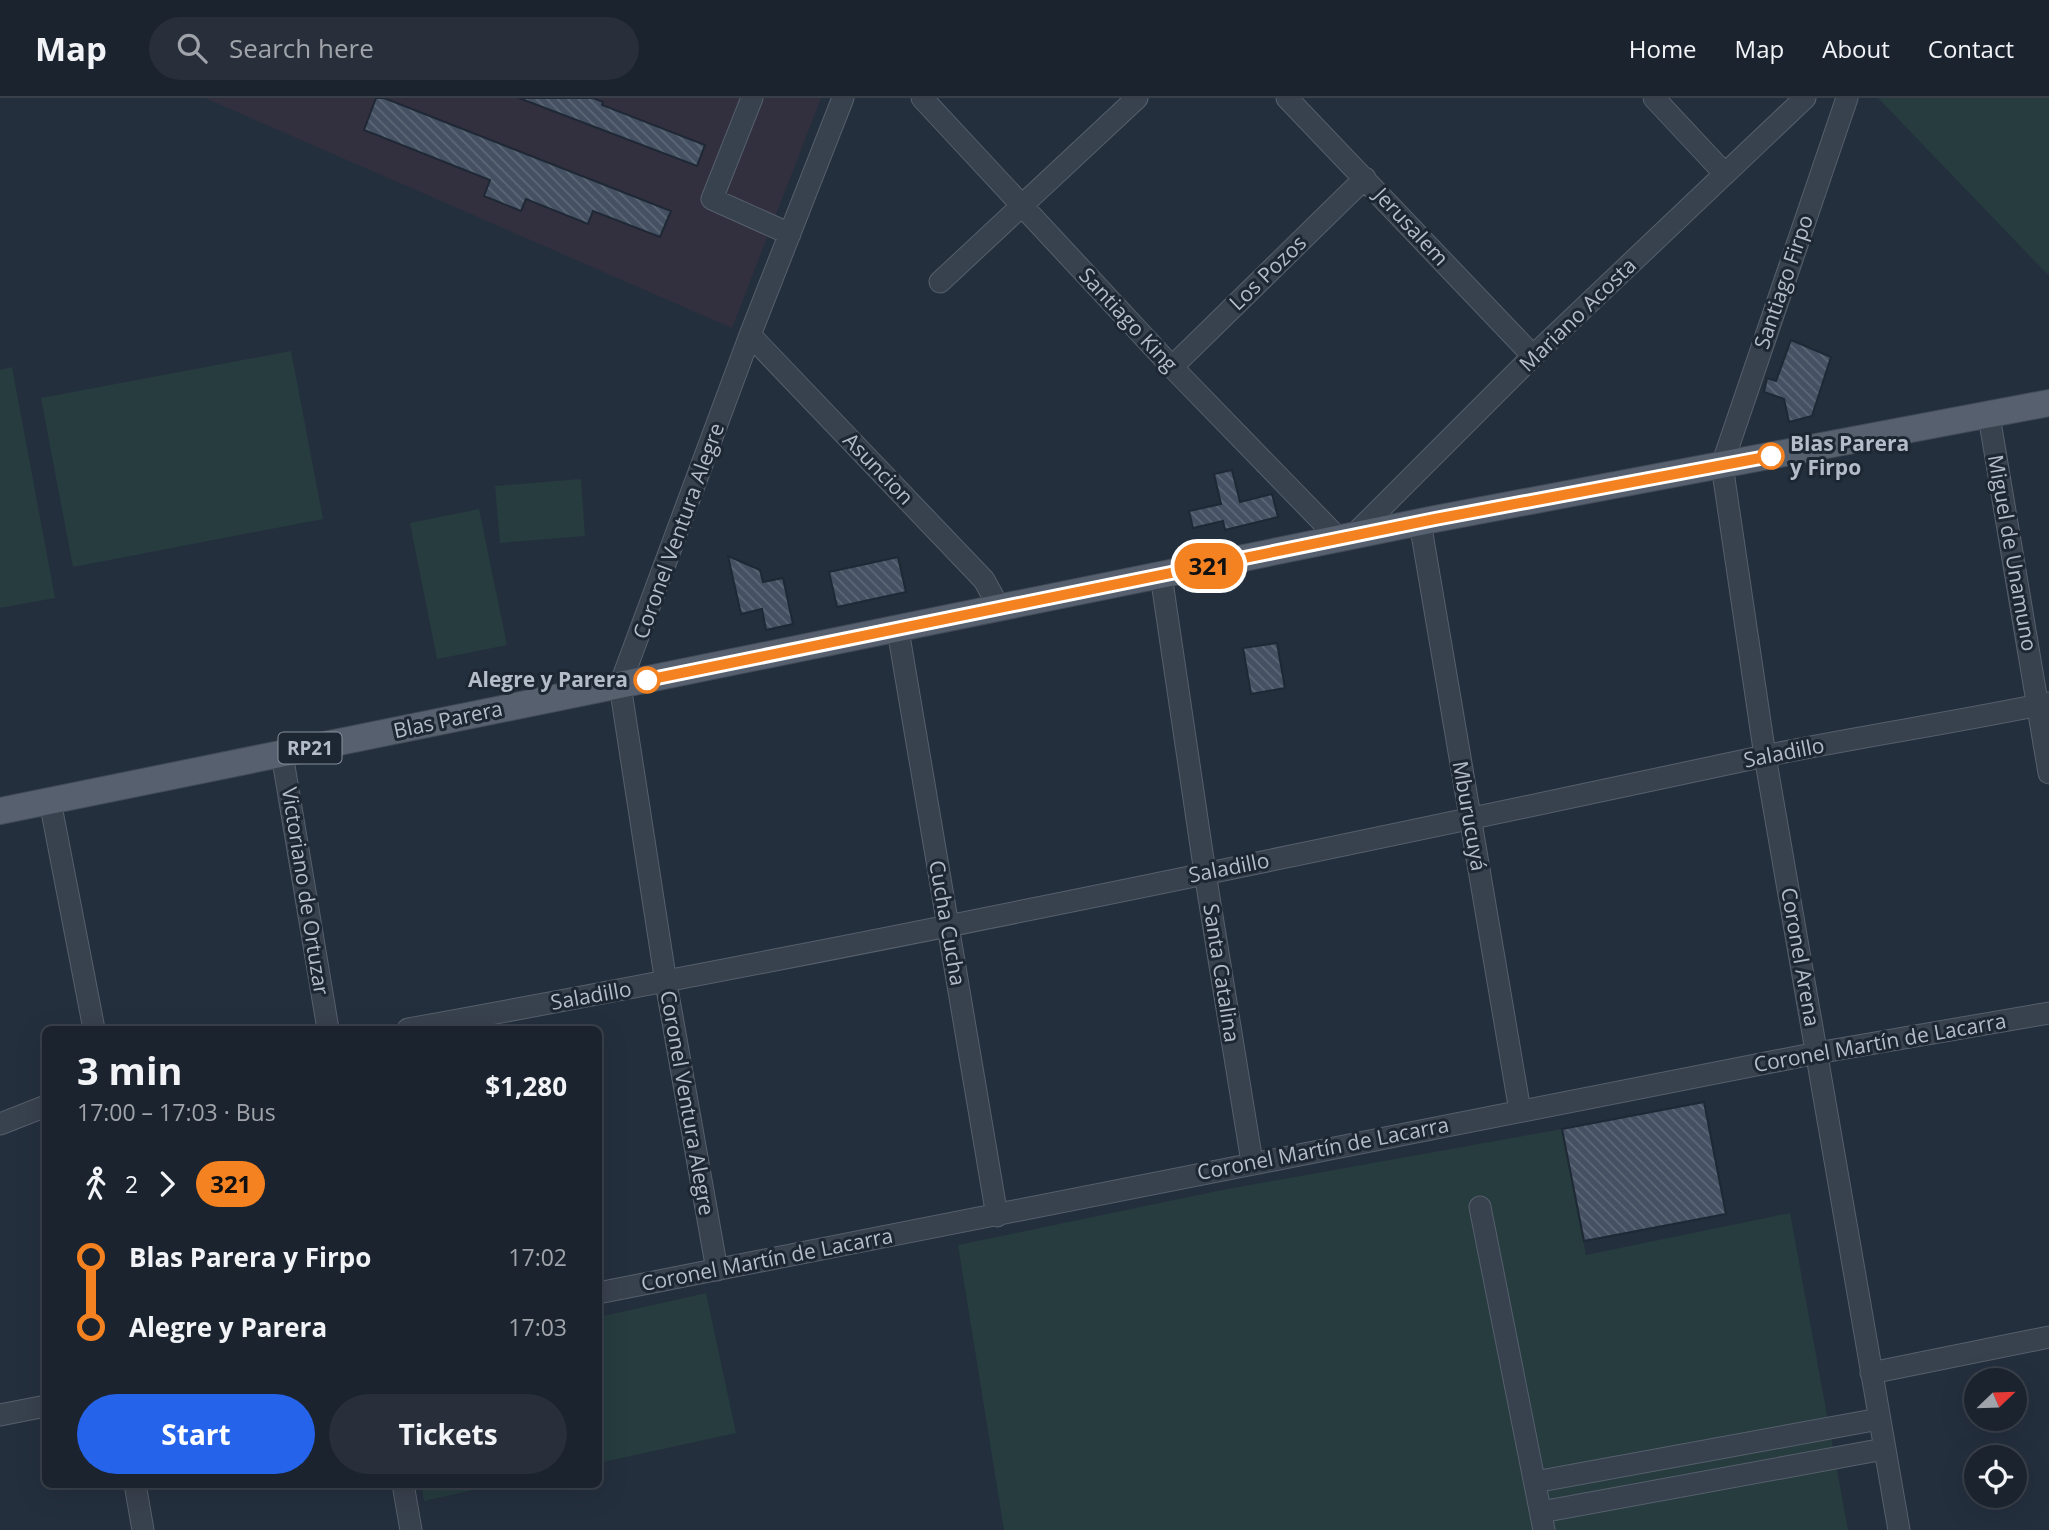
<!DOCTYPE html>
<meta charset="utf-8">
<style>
body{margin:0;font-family:"Open Sans",sans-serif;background:#282f3a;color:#f1f3f6;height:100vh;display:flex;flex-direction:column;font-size:26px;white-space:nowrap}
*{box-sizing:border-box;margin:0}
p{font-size:23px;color:#a0a4aa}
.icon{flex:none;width:38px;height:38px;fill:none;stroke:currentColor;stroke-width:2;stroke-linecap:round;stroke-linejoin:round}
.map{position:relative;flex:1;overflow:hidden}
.details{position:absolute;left:42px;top:928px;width:560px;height:462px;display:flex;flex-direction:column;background:#1b232e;border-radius:10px;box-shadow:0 7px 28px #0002,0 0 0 2px #39404a}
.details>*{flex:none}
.badge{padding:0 14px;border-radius:23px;font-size:24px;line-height:46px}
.needle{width:46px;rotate:67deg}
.tools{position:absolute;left:1964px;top:1270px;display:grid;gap:14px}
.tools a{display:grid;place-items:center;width:63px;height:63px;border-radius:50%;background:#1b232e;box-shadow:0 7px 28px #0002,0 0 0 2px #39404a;font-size:35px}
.map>.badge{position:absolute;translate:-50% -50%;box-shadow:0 0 0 4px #fff}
.legs{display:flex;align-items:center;gap:10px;height:77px;padding:0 35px;font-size:23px}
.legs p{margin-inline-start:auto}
.headline{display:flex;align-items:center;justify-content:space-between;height:119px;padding:0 35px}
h1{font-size:38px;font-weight:700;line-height:52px}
.action{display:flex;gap:14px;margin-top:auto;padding:14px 35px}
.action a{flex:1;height:80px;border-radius:42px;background:#2563eb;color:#fff;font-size:28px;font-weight:700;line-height:80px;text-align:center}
.action a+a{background:#282f3a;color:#f1f3f6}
ul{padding:0 35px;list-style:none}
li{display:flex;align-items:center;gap:24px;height:70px;font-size:26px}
li i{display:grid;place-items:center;width:10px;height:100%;margin:0 9px;background:currentColor}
li i::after{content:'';width:18px;height:18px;margin:-9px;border:5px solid;border-radius:50%;background:#1b232e}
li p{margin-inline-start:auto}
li:first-child i{background:linear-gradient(#0000 50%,currentColor 0)}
li:last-child i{background:linear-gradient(currentColor 50%,#0000 0)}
header{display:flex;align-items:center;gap:42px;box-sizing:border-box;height:98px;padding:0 35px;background:#1b232e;border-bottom:2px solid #39404a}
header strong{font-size:33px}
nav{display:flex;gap:38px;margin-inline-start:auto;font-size:24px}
.search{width:490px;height:63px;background:#282f3a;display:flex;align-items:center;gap:18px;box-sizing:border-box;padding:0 24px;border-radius:38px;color:#a0a4aa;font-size:26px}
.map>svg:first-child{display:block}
.medical{fill:#32303f}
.green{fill:#263c3f}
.building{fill:url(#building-back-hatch);stroke:#1f2835;stroke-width:2}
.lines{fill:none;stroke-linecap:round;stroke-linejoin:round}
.minor-casing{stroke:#565f6c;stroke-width:23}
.major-casing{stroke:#414a57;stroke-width:28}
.minor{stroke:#38414e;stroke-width:21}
.major{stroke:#56606e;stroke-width:26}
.line-1-casing{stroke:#fff;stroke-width:16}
.line-1{stroke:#f58220;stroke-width:10}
.stop-1-dot{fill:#fff;stroke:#f58220;stroke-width:3.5}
.labels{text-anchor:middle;stroke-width:6;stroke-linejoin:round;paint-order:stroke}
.shield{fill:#1d2633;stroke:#878f9c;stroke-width:2}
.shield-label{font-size:19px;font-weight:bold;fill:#b4bcc9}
.street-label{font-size:21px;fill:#b4bcc9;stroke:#1d2633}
.stop-label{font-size:21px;font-weight:bold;fill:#b4bcc9;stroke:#1d2633;text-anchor:start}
</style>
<header>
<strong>Map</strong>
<div class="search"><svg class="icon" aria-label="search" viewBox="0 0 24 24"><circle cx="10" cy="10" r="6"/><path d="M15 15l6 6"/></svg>Search here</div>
<nav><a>Home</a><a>Map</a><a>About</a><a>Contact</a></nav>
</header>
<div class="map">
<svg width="2049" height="1432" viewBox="0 0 2049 1432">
<defs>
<pattern id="building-back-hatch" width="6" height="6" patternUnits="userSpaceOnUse" patternTransform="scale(1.75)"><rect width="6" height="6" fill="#455162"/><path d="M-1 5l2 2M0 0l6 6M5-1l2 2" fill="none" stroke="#5d6877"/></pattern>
</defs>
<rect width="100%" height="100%" fill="#242f3e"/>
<path class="medical" d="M205,0H821L732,230Z"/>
<path class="green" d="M1878,0H2049V178Z
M291,253L323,421L73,469L41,300Z
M12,269L55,500L0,510V272Z
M581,381L585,438L500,445L495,388Z
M479,411L507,547L437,561L410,425Z
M1562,1031L1586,1157L1790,1115L1848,1432H1004L958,1147L1222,1092Z
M706,1195L736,1335L599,1365V1219Z
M421,1386H500L424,1403Z"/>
<path class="building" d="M376,0H384L671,113L660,139L593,113L588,126L526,101L521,113L484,98L490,82L364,32Z
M519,0H593L603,4L602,7L705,47L697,68Z
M1791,242L1831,259L1812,318L1789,324L1784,301L1764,294L1767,280L1776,283Z
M1232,372L1240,404L1272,396L1278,419L1225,432L1223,423L1193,430L1189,413L1221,406L1214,376Z
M728,458L760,472L763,484L783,480L793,526L766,532L762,511L741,516Z
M898,459L906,494L837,509L829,474Z
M1277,545L1285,590L1251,596L1243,550Z
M1704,1004L1726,1116L1584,1143L1562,1031Z"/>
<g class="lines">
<defs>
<path id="minor" d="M752,0L712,101L790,136
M922,0L1172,269L1339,441
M1287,0L1533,258
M1654,0L1725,76
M1847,0L1722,367L1765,658L1899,1432
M940,184L1137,0
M750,237L984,482L1000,511
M1172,269L1365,80
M1989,318L2049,675
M1420,424L1520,1013
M1354,437L1533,258L1805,0
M1161,477L1205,775L1252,1064
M898,532L997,1118
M282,656L328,931
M50,703L94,931
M408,931C861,849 1311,755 1760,659C1856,639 1953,625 2049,605
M0,1026L46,1008
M1480,1109L1544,1432
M717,1172L666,885L620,587L750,237L843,0
M598,1195L1817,955L2049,915
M1871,1275L2049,1239
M0,1317L46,1308
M1535,1384L1879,1321
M135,1386L143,1432
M403,1386L411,1432
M1541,1414L1884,1351"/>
<path id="major" d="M0,713L1435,421L2049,305"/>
</defs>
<use href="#minor" class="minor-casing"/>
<use href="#major" class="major-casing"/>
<use href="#minor" class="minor"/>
<use href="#major" class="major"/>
</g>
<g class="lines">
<defs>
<path id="line-1" d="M647,582L1435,421L1771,358"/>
</defs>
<use href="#line-1" class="line-1-casing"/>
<use href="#line-1" class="line-1"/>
</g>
<g class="stop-1-dot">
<circle cx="1771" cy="358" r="12"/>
<circle cx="647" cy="582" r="12"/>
</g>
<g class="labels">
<rect class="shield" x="278.5" y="634.5" width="63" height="31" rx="5"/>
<g class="shield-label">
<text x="310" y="657">RP21</text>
</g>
<g class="street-label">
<text transform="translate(1411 129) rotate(47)" y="7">Jerusalem</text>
<text transform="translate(1268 175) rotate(-44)" y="7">Los Pozos</text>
<text transform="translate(1784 184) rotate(-71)" y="7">Santiago Firpo</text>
<text transform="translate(1578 217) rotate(-44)" y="7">Mariano Acosta</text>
<text transform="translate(1128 222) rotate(47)" y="7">Santiago King</text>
<text transform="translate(878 371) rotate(46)" y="7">Asuncion</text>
<text transform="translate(679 433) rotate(-70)" y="7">Coronel Ventura Alegre</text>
<text transform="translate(2012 455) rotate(80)" y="7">Miguel de Unamuno</text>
<text transform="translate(448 622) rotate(-12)" y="7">Blas Parera</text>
<text transform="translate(1784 655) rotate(-11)" y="7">Saladillo</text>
<text transform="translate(1469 718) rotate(80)" y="7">Mburucuyá</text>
<text transform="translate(1229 770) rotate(-11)" y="7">Saladillo</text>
<text transform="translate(305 793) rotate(81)" y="7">Victoriano de Ortuzar</text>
<text transform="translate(947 825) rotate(80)" y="7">Cucha Cucha</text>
<text transform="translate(1800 859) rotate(80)" y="7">Coronel Arena</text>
<text transform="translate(1221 875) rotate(81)" y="7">Santa Catalina</text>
<text transform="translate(591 898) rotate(-10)" y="7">Saladillo</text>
<text transform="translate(1880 945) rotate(-10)" y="7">Coronel Martín de Lacarra</text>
<text transform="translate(687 1005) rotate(80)" y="7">Coronel Ventura Alegre</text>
<text transform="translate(1323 1051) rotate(-11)" y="7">Coronel Martín de Lacarra</text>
<text transform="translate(767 1162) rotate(-11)" y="7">Coronel Martín de Lacarra</text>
</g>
<g class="stop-label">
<text x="1790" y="353">Blas Parera<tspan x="1790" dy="24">y Firpo</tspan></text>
<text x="628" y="589" text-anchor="end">Alegre y Parera</text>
</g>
</g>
</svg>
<div class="tools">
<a><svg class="needle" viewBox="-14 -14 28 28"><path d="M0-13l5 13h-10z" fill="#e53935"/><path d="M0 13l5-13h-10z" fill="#a0a4aa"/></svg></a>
<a><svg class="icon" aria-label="locate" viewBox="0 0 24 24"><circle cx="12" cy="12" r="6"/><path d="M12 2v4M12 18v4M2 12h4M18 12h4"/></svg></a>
</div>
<b class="badge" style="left:1209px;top:468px;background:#f58220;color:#111">321</b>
<section class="details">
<div class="headline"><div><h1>3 min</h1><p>17:00 – 17:03 · Bus</p></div><b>$1,280</b></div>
<div class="legs"><svg class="icon" aria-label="walk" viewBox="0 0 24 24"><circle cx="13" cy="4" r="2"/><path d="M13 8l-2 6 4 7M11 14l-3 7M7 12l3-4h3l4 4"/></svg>2<svg class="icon" aria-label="forward" viewBox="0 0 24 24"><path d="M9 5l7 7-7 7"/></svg><b class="badge" style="background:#f58220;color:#111">321</b></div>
<ul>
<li><i style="color:#f58220"></i><b>Blas Parera y Firpo</b><p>17:02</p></li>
<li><i style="color:#f58220"></i><b>Alegre y Parera</b><p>17:03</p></li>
</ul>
<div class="action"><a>Start</a><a>Tickets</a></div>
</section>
</div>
